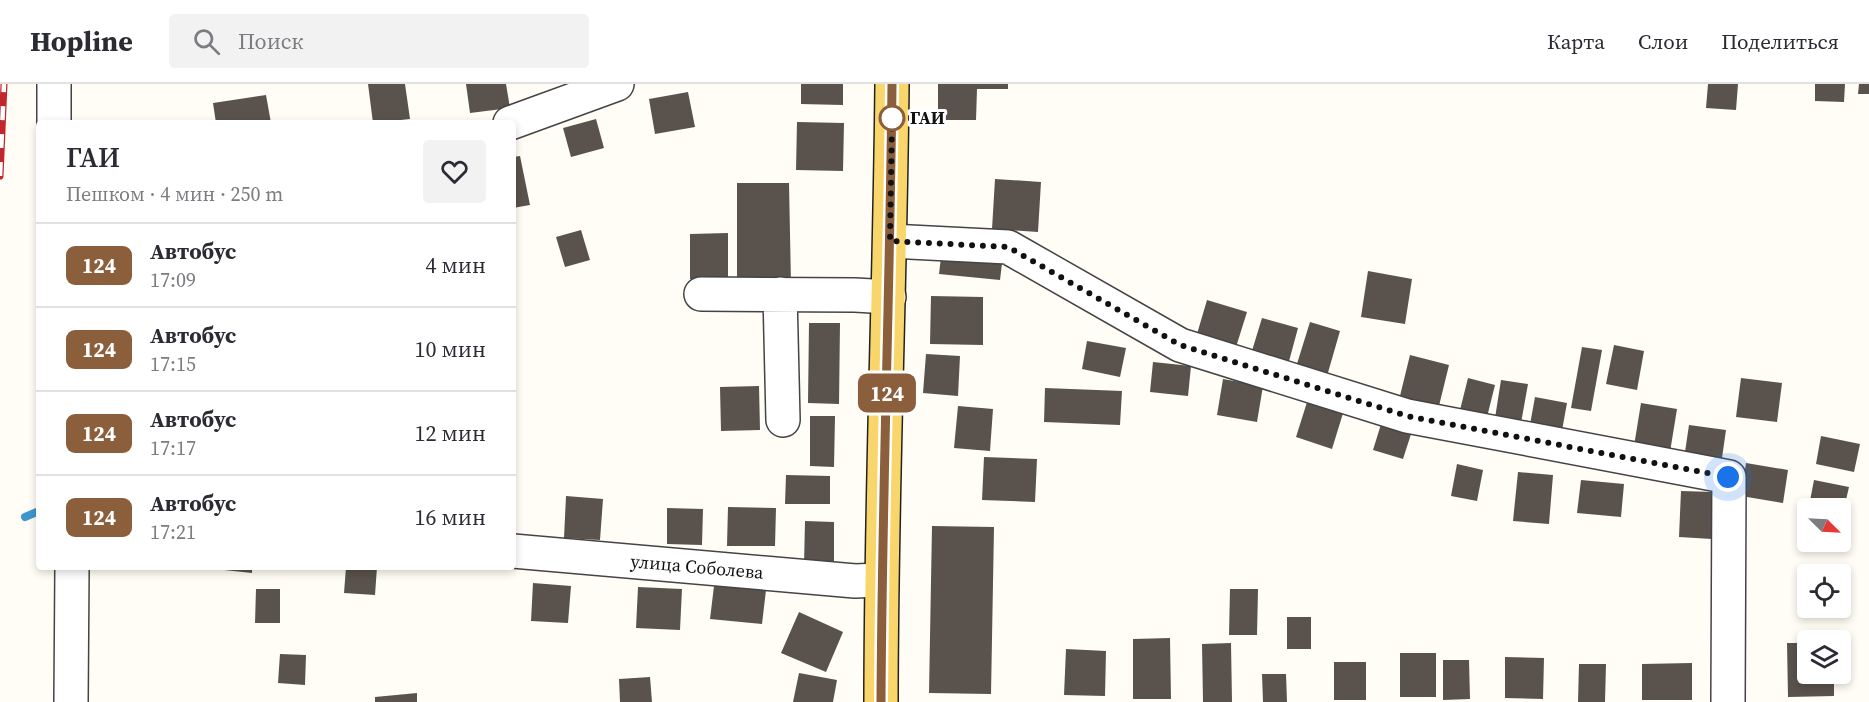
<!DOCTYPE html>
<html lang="ru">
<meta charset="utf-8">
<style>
body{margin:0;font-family:"Source Serif 4",serif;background:#f2f2f3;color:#2b2b33;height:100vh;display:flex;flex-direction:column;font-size:22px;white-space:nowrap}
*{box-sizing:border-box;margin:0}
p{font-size:20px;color:#7c7c81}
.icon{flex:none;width:33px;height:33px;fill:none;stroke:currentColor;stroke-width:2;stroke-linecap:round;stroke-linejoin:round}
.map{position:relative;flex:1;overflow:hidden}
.panel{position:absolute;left:36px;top:36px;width:480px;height:450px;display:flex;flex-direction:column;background:#fff;border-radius:6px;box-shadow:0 3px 9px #0003}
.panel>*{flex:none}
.badge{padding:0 12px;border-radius:9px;font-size:21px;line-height:39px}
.needle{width:39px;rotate:114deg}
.tools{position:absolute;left:1797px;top:414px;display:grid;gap:12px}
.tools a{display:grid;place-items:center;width:54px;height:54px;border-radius:6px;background:#fff;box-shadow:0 3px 9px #0003;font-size:30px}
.you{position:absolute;width:30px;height:30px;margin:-15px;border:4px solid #fff;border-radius:50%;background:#1a73e8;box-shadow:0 0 0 9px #1a73e833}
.map>.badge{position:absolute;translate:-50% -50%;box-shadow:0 0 0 3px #fff}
.round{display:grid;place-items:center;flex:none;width:63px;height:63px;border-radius:6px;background:#f2f2f3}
.head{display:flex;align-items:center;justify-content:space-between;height:102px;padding:0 30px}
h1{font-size:28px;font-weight:600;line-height:45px}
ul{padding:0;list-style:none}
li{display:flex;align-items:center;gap:18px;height:84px;padding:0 30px;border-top:2px solid #e1e1e2}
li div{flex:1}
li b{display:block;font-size:22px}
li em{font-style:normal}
li .badge{min-width:66px;font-weight:700;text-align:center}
header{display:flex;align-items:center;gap:36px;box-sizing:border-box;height:84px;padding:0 30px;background:#fff;border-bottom:2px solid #e1e1e2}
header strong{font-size:28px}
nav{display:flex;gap:33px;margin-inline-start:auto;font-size:21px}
.search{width:420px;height:54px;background:#f2f2f3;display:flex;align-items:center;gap:15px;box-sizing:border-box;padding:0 21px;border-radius:6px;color:#7c7c81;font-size:22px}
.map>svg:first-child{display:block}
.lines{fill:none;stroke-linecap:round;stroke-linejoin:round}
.stream{stroke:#3f96cf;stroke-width:8}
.building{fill:#5a524d}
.minor-casing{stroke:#444;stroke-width:36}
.major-casing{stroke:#222;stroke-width:36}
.minor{stroke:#fff;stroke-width:33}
.major{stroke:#f9d66b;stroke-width:33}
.rail-casing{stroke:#c4262e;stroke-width:7}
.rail{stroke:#fff;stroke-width:4.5;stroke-dasharray:14;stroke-linecap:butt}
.line-casing{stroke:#fff;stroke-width:14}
.line{stroke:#8b5e3c;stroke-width:9}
.walk{stroke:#111;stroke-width:6;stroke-dasharray:0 10.8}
.stop-dot{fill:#fff;stroke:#8b5e3c;stroke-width:3}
.labels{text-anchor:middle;stroke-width:6;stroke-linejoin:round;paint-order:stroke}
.stop-label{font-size:18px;font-weight:bold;fill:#111;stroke:#fff;text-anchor:start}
.street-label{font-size:18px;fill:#111;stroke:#fff}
</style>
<header>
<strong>Hopline</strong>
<div class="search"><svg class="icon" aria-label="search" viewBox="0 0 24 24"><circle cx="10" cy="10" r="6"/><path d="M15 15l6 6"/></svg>Поиск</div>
<nav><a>Карта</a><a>Слои</a><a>Поделиться</a></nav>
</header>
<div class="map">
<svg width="1869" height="618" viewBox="0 0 1869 618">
<rect width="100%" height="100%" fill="#fffdf5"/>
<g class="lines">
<path class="stream" d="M25,433L39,427"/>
</g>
<path class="building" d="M368,0H405L410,35L373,39Z
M466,0H506L510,24L470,29Z
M801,0H843V21L801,20Z
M938,0H1008V5H977L976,36H938Z
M1708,0H1738L1736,26L1706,24Z
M1815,0H1845L1844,18L1815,17Z
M1859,0H1869V10H1858Z
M688,8L695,43L655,50L649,15Z
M266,11L271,39H216L213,19Z
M596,35L604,64L571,73L563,44Z
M797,38L844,39L843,87L796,86Z
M520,72L530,121L513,124V73Z
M995,95L1041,98L1038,148L992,145Z
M737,99H789L791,200H737Z
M581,146L590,176L565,183L556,153Z
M728,149V194L690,195V150Z
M942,165L1003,171L1000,196L939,190Z
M1368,187L1412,195L1405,240L1361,233Z
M931,212L983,213V261L930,260Z
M1207,216L1247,228L1236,263L1197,250Z
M1262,234L1298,244L1288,281L1251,270Z
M1310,238L1340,247L1327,292L1296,283Z
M809,239H840L839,320L808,319Z
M1087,257L1126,264L1120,293L1082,285Z
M1614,261L1644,267L1637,306L1606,300Z
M1582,263L1602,266L1591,327L1571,324Z
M926,270L960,272L958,312L923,309Z
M1410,271L1449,281L1438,326L1399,316Z
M1153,278L1191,282L1188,312L1150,308Z
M1468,294L1495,301L1487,333L1460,326Z
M1741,294L1782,299L1777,338L1736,333Z
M1223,295L1263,302L1257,338L1217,331Z
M1501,296L1528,300L1521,339L1495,334Z
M759,302L760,346L721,347L720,303Z
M1045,304L1122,307L1120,341L1044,338Z
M1535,313L1567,319L1561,352L1529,346Z
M1308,315L1344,326L1332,365L1296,353Z
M1641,319L1677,325L1670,368L1634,362Z
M958,322L993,325L990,367L954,364Z
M810,332H835L834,383L810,382Z
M1382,337L1412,347L1403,375L1373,366Z
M1689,341L1726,346L1722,374L1685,368Z
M1821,352L1860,360L1854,388L1816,380Z
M984,373L1037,375L1035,418L982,416Z
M1746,379L1788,386L1783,419L1741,412Z
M1457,380L1483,386L1477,417L1451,412Z
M1518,388L1553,391L1549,440L1513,437Z
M786,391L830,392V420H785Z
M1581,396L1624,400L1621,433L1577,429Z
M1814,396L1849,403L1843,429L1840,428V424H1822L1809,422Z
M1681,407L1714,408L1712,455L1679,453Z
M566,412L603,415L600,456L564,454Z
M728,423L776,424L775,462H727Z
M667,424L703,425L702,461L667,460Z
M805,437L834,438V481H804Z
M932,442L994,443L991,610L929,609Z
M224,483H252V489L224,486Z
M346,483H377L375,511L344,509Z
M533,499L571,502L568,539L531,537Z
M714,502L766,506L762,540L710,535Z
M638,503L682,505L680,546L636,544Z
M256,505H280V539H255Z
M1230,505H1258L1257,551H1229Z
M799,528L843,548L826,588L781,569Z
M1287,533H1311V565H1287Z
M1170,554L1171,615H1133V555Z
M1231,559L1232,618H1203L1202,560Z
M1787,559H1808V590H1834V612L1788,613Z
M1066,565L1106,567L1105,612L1064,611Z
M1400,569H1436V613H1400Z
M280,570L306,571L305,601L278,599Z
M1505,573L1544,574L1543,615L1505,614Z
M1443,576H1469L1470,615L1443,616Z
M1334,578H1366V616H1334Z
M1692,579V616H1642V580Z
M1579,580H1606L1605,618H1578Z
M799,589L837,596L833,618H793Z
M1262,590H1286L1287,618H1263Z
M650,593L652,618H620L619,595Z
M417,609V618H375V613Z"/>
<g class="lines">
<defs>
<path id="minor" d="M54,39V0
M510,39L617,0
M890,157L1008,163L1180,261L1407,332L1729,393L1728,618
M701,210L855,211L889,213
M780,210L783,336
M513,467L855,497L881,496
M71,618L72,483"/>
<path id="major" d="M881,618C881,412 890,206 892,0"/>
</defs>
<use href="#minor" class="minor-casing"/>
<use href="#major" class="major-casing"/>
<use href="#minor" class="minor"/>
<use href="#major" class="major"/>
<defs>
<path id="rail" d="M0,92L4,0"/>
</defs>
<use href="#rail" class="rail-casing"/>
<use href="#rail" class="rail"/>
</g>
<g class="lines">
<defs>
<path id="line" d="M881,618C882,412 890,206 892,0"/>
</defs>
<use href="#line" class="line-casing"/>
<use href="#line" class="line"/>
<path class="walk" d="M892,34L890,157L1008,163L1180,261L1407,332L1728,393"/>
</g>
<circle class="stop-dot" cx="892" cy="34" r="12"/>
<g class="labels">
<g class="stop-label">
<text x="910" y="40">ГАИ</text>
</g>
<g class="street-label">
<text transform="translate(697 483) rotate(5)" y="6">улица Соболева</text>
</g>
</g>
</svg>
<div class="tools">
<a><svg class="needle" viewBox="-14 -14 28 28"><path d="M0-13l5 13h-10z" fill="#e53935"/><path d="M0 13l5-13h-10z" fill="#7c7c81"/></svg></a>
<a><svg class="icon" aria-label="locate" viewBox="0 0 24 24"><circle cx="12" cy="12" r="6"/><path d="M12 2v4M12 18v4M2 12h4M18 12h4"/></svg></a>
<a><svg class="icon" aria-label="layers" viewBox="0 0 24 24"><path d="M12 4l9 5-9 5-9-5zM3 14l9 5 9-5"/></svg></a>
</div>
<div class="you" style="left:1728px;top:393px"></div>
<b class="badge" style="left:887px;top:309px;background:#8b5e3c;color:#fff">124</b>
<section class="panel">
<div class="head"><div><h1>ГАИ</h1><p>Пешком · 4 мин · 250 m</p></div><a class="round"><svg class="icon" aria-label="heart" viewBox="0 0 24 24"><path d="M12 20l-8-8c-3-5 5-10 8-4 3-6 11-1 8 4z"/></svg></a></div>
<ul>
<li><span class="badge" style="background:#8b5e3c;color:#fff">124</span><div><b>Автобус</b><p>17:09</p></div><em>4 мин</em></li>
<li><span class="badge" style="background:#8b5e3c;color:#fff">124</span><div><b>Автобус</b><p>17:15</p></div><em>10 мин</em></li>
<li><span class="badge" style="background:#8b5e3c;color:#fff">124</span><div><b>Автобус</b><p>17:17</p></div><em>12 мин</em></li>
<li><span class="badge" style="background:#8b5e3c;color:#fff">124</span><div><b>Автобус</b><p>17:21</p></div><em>16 мин</em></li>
</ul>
</section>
</div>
